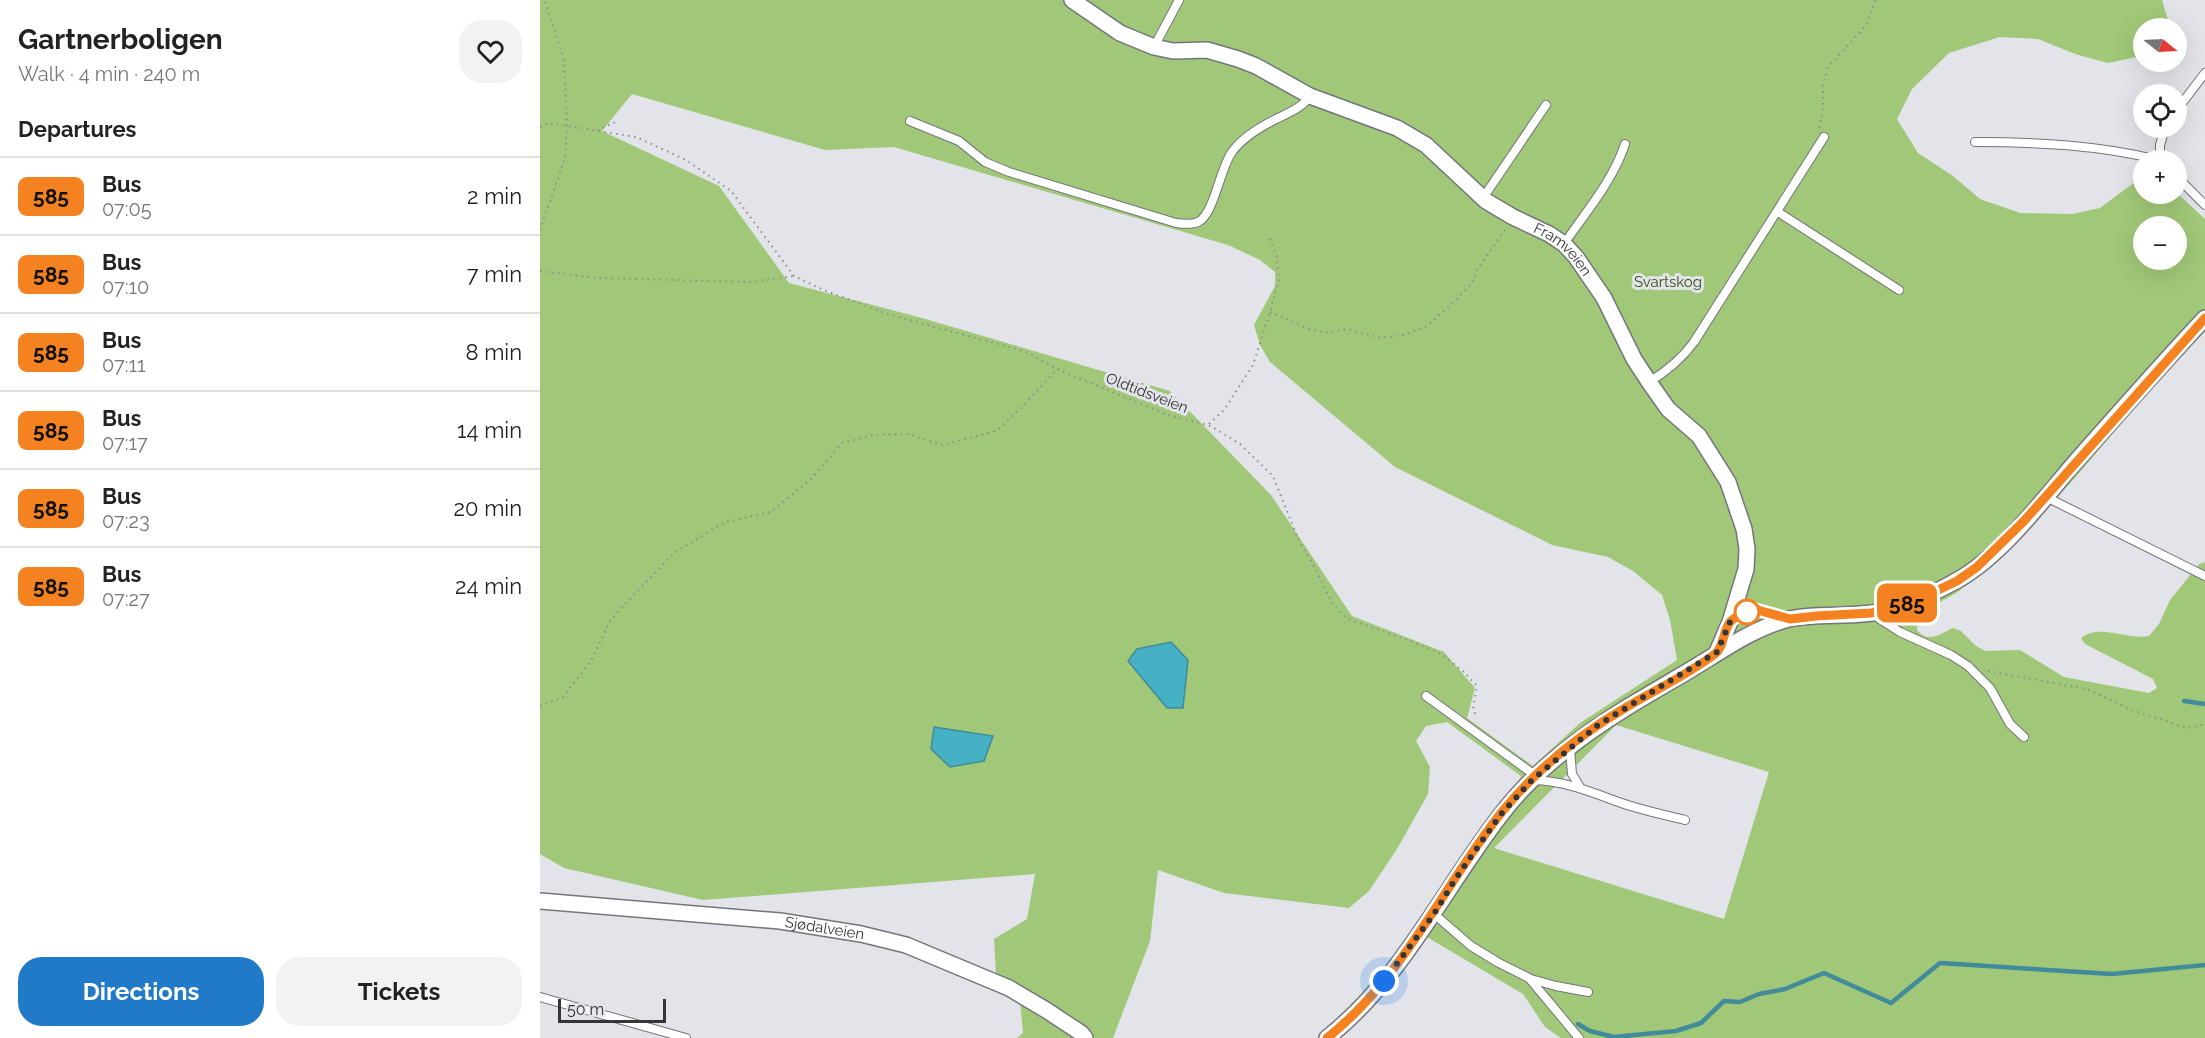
<!DOCTYPE html>
<meta charset="utf-8">
<style>
body{margin:0;font-family:Raleway,sans-serif;background:#f2f2f2;color:#222;height:100vh;display:flex;flex-direction:column;font-size:22px;white-space:nowrap}
*{box-sizing:border-box;margin:0}
p{font-size:20px;color:#767676}
.icon{flex:none;width:33px;height:33px;fill:none;stroke:currentColor;stroke-width:2;stroke-linecap:round;stroke-linejoin:round}
.map{position:relative;flex:1;overflow:hidden}
.drawer{display:flex;flex-direction:column;background:#fff;width:540px}
.drawer>*{flex:none}
.badge{padding:0 12px;border-radius:9px;font-size:21px;line-height:39px}
.needle{width:39px;rotate:108deg}
.tools{position:absolute;left:1593px;top:18px;display:grid;gap:12px}
.tools a{display:grid;place-items:center;width:54px;height:54px;border-radius:50%;background:#fff;box-shadow:0 6px 24px #0002;font-size:30px}
.scale{position:absolute;left:18px;bottom:15px;width:108px;box-sizing:border-box;padding-left:6px;border:3px solid #343537;border-top:0;font-size:16px;line-height:21px;white-space:nowrap;color:#343537;-webkit-text-stroke:4px #e2e4ea;paint-order:stroke}
.you{position:absolute;width:30px;height:30px;margin:-15px;border:4px solid #fff;border-radius:50%;background:#1a73e8;box-shadow:0 0 0 9px #1a73e833}
.map>.badge{position:absolute;translate:-50% -50%;box-shadow:0 0 0 3px #fff}
h2{padding:0 18px;font-size:22px;line-height:54px}
.round{display:grid;place-items:center;flex:none;width:63px;height:63px;border-radius:24px;background:#f2f2f2}
.headline{display:flex;align-items:center;justify-content:space-between;height:102px;padding:0 18px}
h1{font-size:28px;font-weight:700;line-height:45px}
.cta{display:flex;gap:12px;margin-top:auto;padding:12px 18px}
.cta a{flex:1;height:69px;border-radius:24px;background:#207ac7;color:#fff;font-size:24px;font-weight:700;line-height:69px;text-align:center}
.cta a+a{background:#f2f2f2;color:#222}
ul{padding:0;list-style:none}
li{display:flex;align-items:center;gap:18px;height:78px;padding:0 18px;border-top:2px solid #e0e0e0}
li div{flex:1}
li b{display:block;font-size:22px}
li em{font-style:normal}
li .badge{min-width:66px;font-weight:700;text-align:center}
main{display:flex;flex:1;min-height:0}
.map>svg:first-child{display:block}
.green{fill:#a1c878;fill-rule:evenodd}
.water{fill:#46b0c4;stroke:#418b9a;stroke-width:1.5}
.lines{fill:none;stroke-linecap:round;stroke-linejoin:round}
.stream{stroke:#418b9a;stroke-width:4.5}
.lane-casing{stroke:#74757b;stroke-width:10}
.street-casing{stroke:#74757b;stroke-width:18}
.path{stroke:#8d8e92;stroke-width:2;stroke-dasharray:1.5 4.5;stroke-linecap:butt}
.lane{stroke:#fff;stroke-width:8}
.street{stroke:#fff;stroke-width:15}
.line-casing{stroke:#fff;stroke-width:14}
.line{stroke:#f58220;stroke-width:9}
.walk{stroke:#343537;stroke-width:6;stroke-dasharray:0 10.8}
.stop-dot{fill:#fff;stroke:#f58220;stroke-width:3}
.labels{text-anchor:middle;stroke-width:6;stroke-linejoin:round;paint-order:stroke}
.street-label{font-size:15px;fill:#343537;stroke:#e2e4ea}
.park-label{font-size:15px;fill:#355012;stroke:#e2e4ea}
</style>
<main>
<section class="drawer">
<div class="headline"><div><h1>Gartnerboligen</h1><p>Walk · 4 min · 240 m</p></div><a class="round"><svg class="icon" aria-label="heart" viewBox="0 0 24 24"><path d="M12 20l-8-8c-3-5 5-10 8-4 3-6 11-1 8 4z"/></svg></a></div>
<h2>Departures</h2>
<ul>
<li><span class="badge" style="background:#f58220;color:#111">585</span><div><b>Bus</b><p>07:05</p></div><em>2 min</em></li>
<li><span class="badge" style="background:#f58220;color:#111">585</span><div><b>Bus</b><p>07:10</p></div><em>7 min</em></li>
<li><span class="badge" style="background:#f58220;color:#111">585</span><div><b>Bus</b><p>07:11</p></div><em>8 min</em></li>
<li><span class="badge" style="background:#f58220;color:#111">585</span><div><b>Bus</b><p>07:17</p></div><em>14 min</em></li>
<li><span class="badge" style="background:#f58220;color:#111">585</span><div><b>Bus</b><p>07:23</p></div><em>20 min</em></li>
<li><span class="badge" style="background:#f58220;color:#111">585</span><div><b>Bus</b><p>07:27</p></div><em>24 min</em></li>
</ul>
<div class="cta"><a>Directions</a><a>Tickets</a></div>
</section>
<div class="map">
<svg width="1665" height="1038" viewBox="0 0 1665 1038">
<rect width="100%" height="100%" fill="#e2e4ea"/>
<path class="green" d="M0,0H1622L1630,27L1604,28L1603,53L1601,56L1568,63L1535,54L1498,39L1460,37L1409,53L1372,89L1357,119L1378,153L1413,176L1440,199L1480,213L1532,214L1560,208L1603,176L1604,194L1637,193L1665,219V329L1629,368L1533,480L1464,552L1418,592L1386,610L1378,620L1377,630C1389,644 1399,634 1413,628L1421,631L1436,646L1446,651L1480,650L1524,677L1609,693L1617,688L1613,679L1545,644L1541,638C1559,623 1586,640 1609,636L1619,624L1630,600L1659,564L1665,562V1038H1021L1005,1027L983,994L875,930L976,790L981,776L907,722L886,726L876,741L890,767L888,794L857,849L829,891L809,908L684,893L618,870L610,941L573,1038H477L483,1033L480,1001L457,992L454,939L487,919L495,874L163,900L24,868L0,854ZM92,94L285,150L354,147L688,245L720,260L735,272V286L714,325L720,345L730,362L855,467L1012,545L1068,557L1093,571L1122,595L1130,620L1137,660L1040,723L993,766L927,718L935,688L904,652L812,616L731,495L630,391L382,318L249,283L179,186L62,131ZM1604,226H1636V260H1604ZM1076,725L1229,772L1184,919L954,848Z"/>
<path class="water" d="M631,642L648,660L643,708H627L588,661L597,649Z
M394,727L453,736L444,761L410,767L391,749Z"/>
<g class="lines">
<path class="stream" d="M1644,701L1665,704
M1038,1024L1050,1031L1074,1037L1136,1031L1161,1023L1184,1001L1200,1002L1219,994L1245,989L1284,973L1351,1003L1400,963L1572,974L1665,965"/>
<defs>
<path id="lane" d="M614,47L639,0
M1636,111L1665,73
M370,121L419,141L445,162L469,172L636,223C643,224 651,225 658,222C674,215 680,168 692,152C702,138 720,127 736,119C748,113 762,108 770,96
M1435,142C1496,142 1559,145 1619,160
M1620,160V145L1625,128
M1636,176L1665,205
M943,198L1006,105
M1238,212L1359,290
M1024,244C1045,213 1073,181 1085,144
M1109,382C1127,371 1141,360 1154,342L1284,137
M1506,497L1665,576
M1332,614L1360,632L1411,655L1428,666L1450,688L1470,724L1484,737
M1193,620L1214,609L1245,618
M886,696L996,776
M1030,749L1032,774L1040,787
M993,780C1023,781 1046,790 1073,800C1096,809 1121,814 1145,820
M894,914L931,946L959,963L989,978L1039,1038
M991,979L1016,986L1048,992
M0,997L146,1038"/>
<g id="street">
<path id="s1" d="M532,0L580,33L614,47L633,51L667,50L698,59L716,66L770,96L857,128L886,145L946,201L973,217L1009,234L1024,244L1036,257L1064,298L1094,359L1109,382L1128,409L1159,436L1188,482L1204,529L1207,549L1206,569L1190,622L1177,652"/>
<path id="s2" d="M0,901L240,921L321,934L366,945L469,988L506,1010L541,1033L545,1038"/>
<path d="M787,1038C862,979 903,890 960,816C980,789 1005,766 1031,746C1067,718 1106,696 1145,673C1178,654 1212,628 1249,619C1276,613 1304,617 1332,613C1360,609 1389,596 1414,582C1458,559 1499,505 1531,467C1575,417 1619,367 1665,318"/>
</g>
</defs>
<use href="#lane" class="lane-casing"/>
<use href="#street" class="street-casing"/>
<path class="path" d="M0,127L9,123L96,137L146,160L191,191L254,276L286,291L348,314L487,352L517,369L628,415L668,425L677,430L700,444L733,476L759,541L772,562L793,605L808,619L871,641L901,654L923,671L937,686L933,709L937,718
M1279,128L1283,108V84L1288,67L1328,23L1335,0
M57,130L78,121
M0,230L25,158L27,126L24,60L5,0
M0,271L58,278L211,282L254,276
M730,312L769,329L785,333L807,329L841,338L863,335L887,326L916,300L932,283L937,270L966,228
M669,424L684,410L713,365L730,312L739,280L737,257L729,237
M1448,671L1547,689L1592,710L1648,728L1665,724
M0,706L23,697L51,661L71,619L134,553L185,522L231,512L270,480L302,443L334,435L368,434L402,445L456,431L482,407L517,369"/>
<use href="#lane" class="lane"/>
<use href="#street" class="street"/>
</g>
<g class="lines">
<defs>
<path id="line" d="M787,1038C863,978 902,888 961,813C995,771 1039,735 1085,708C1115,690 1147,675 1175,654C1184,647 1183,631 1190,622C1195,616 1207,612 1214,609L1250,619L1276,616L1331,613L1375,601L1417,581L1437,567L1484,521L1665,318"/>
</defs>
<use href="#line" class="line-casing"/>
<use href="#line" class="line"/>
<path class="walk" d="M844,981L894,914L916,878L961,814L992,780L1058,725L1177,652L1190,622L1207,612"/>
</g>
<circle class="stop-dot" cx="1207" cy="612" r="12"/>
<g class="labels">
<g class="street-label">
<text dy="5" stroke="none"><textPath href="#s1" startOffset="562">Framveien</textPath></text>
<text transform="translate(607 393) rotate(21)" y="5">Oldtidsveien</text>
<text dy="5" stroke="none"><textPath href="#s2" startOffset="286">Sjødalveien</textPath></text>
</g>
<g class="park-label">
<text x="1128" y="287">Svartskog</text>
</g>
</g>
</svg>
<div class="tools">
<a><svg class="needle" viewBox="-14 -14 28 28"><path d="M0-13l5 13h-10z" fill="#e53935"/><path d="M0 13l5-13h-10z" fill="#767676"/></svg></a>
<a><svg class="icon" aria-label="locate" viewBox="0 0 24 24"><circle cx="12" cy="12" r="6"/><path d="M12 2v4M12 18v4M2 12h4M18 12h4"/></svg></a>
<a>+</a>
<a>−</a>
</div>
<div class="scale">50 m</div>
<div class="you" style="left:844px;top:981px"></div>
<b class="badge" style="left:1367px;top:603px;background:#f58220;color:#111">585</b>
</div>
</main>
